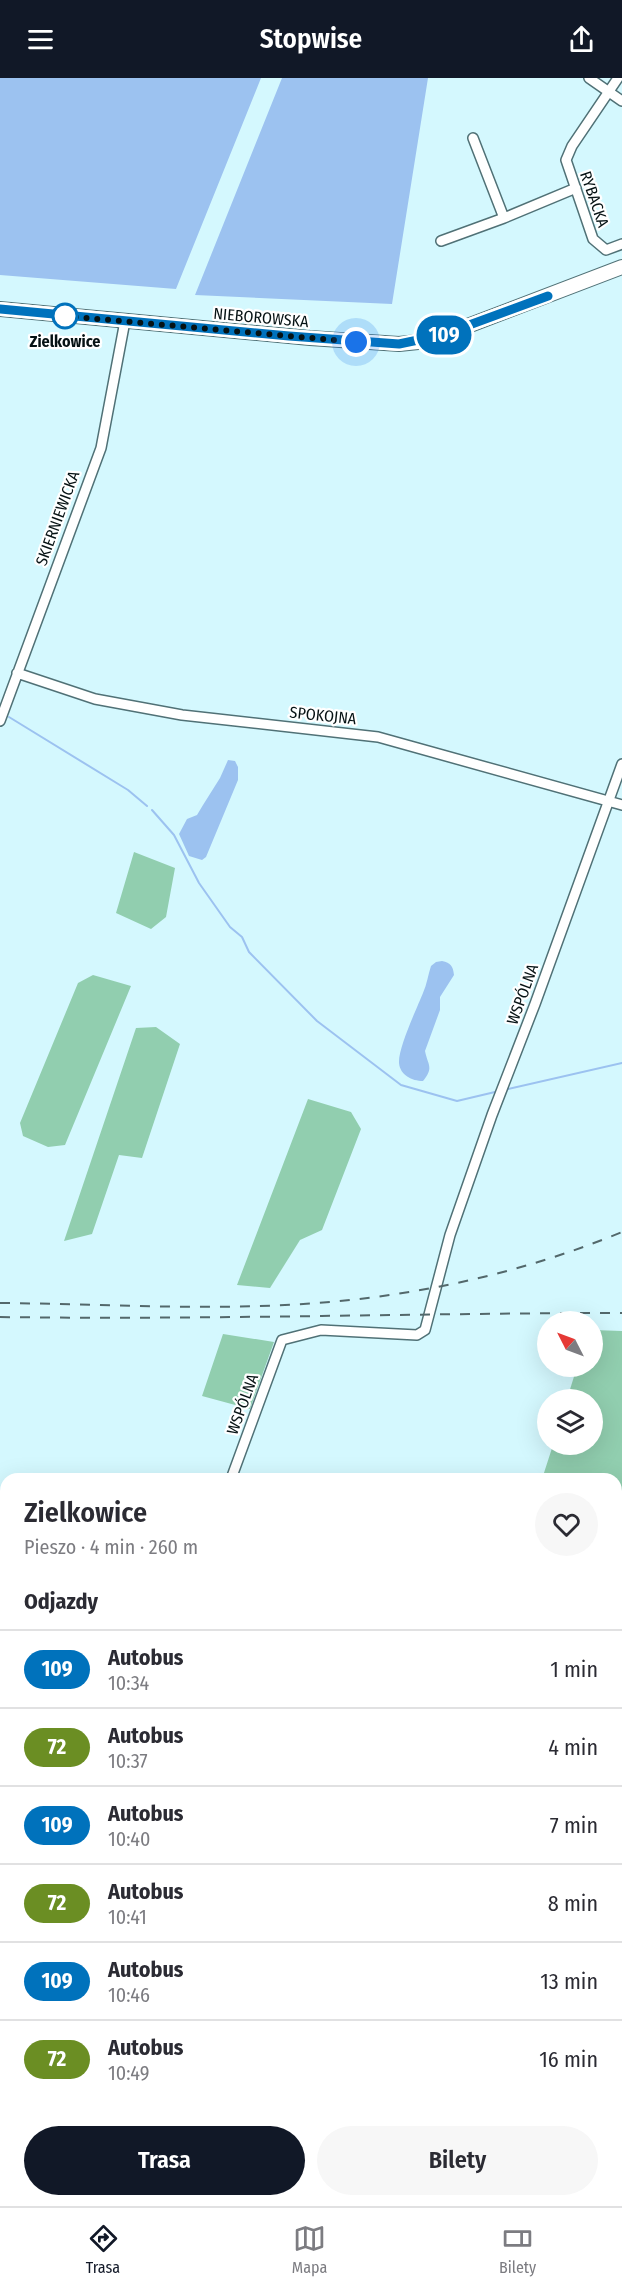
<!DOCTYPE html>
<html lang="pl">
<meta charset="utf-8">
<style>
body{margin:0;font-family:"Fira Sans Condensed",sans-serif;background:#f7f7f7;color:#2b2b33;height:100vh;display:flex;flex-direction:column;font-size:22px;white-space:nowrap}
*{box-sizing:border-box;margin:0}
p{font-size:20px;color:#7c7c81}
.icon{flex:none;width:33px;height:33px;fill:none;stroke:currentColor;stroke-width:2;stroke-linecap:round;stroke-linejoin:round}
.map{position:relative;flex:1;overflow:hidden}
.side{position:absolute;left:0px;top:1395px;width:622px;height:734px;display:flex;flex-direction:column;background:#fff;border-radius:18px 18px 0 0;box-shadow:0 6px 24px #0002}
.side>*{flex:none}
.badge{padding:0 12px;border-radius:20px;font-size:21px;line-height:39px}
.needle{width:39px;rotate:312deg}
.buttons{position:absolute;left:537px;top:1233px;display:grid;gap:12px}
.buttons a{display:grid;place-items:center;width:66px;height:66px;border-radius:50%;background:#fff;box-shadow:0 6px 24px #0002;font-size:30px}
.you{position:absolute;width:30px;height:30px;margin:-15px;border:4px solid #fff;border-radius:50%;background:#1a73e8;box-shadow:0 0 0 9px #1a73e833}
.map>.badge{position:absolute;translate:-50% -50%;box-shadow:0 0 0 3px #fff}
h2{padding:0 24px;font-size:22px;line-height:54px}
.round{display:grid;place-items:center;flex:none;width:63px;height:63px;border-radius:32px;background:#f7f7f7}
.headline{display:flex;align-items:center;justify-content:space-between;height:102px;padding:0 24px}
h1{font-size:28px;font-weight:600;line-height:45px}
.button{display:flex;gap:12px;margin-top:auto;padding:12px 24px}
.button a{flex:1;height:69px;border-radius:36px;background:#111827;color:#fff;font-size:24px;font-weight:600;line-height:69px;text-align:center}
.button a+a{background:#f7f7f7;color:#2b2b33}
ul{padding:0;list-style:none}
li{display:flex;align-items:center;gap:18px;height:78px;padding:0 24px;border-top:2px solid #e1e1e2}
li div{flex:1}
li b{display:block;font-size:22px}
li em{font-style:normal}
li .badge{min-width:66px;font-weight:700;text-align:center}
header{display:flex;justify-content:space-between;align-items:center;height:78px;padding:0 24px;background:#111827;color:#fff;font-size:27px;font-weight:600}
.dock{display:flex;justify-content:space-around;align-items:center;height:84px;border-top:2px solid #e1e1e2;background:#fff;font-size:16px;color:#7c7c81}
.dock a{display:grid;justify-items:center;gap:3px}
.dock .current{color:#111827}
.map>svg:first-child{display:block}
.forest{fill:#91ceaf}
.water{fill:#9cc2f0}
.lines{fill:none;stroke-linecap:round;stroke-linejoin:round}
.stream{stroke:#9cc2f0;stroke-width:2}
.street-casing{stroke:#507176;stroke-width:12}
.secondary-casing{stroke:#507176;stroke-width:15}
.primary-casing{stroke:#507176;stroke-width:16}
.street{stroke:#fff;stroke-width:9}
.secondary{stroke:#fff;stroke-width:12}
.primary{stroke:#fff;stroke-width:14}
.rail{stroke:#53686b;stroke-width:2;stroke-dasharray:10 10;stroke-linecap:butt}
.line-casing{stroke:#fff;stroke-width:14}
.line{stroke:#0072bc;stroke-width:9}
.walk{stroke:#061214;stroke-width:6;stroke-dasharray:0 10.8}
.stop-dot{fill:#fff;stroke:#0072bc;stroke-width:3}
.labels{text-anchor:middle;stroke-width:4.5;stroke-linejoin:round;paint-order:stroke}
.street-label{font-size:16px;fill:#061214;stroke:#fff}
.stop-label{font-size:16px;font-weight:bold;fill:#061214;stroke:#fff}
</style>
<header><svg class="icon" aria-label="menu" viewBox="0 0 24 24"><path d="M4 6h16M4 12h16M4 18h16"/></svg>Stopwise<svg class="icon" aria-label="share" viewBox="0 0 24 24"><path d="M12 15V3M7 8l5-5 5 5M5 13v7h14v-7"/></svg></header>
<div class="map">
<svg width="622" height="2128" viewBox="0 0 622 2128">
<rect width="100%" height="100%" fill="#d4f8fe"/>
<path class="forest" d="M134,774L175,790L166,839L151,851L116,835Z
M93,897L131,908L65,1067L48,1069L23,1058L20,1045L78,905Z
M156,949L180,966L142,1080L119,1077L92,1156L64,1163L136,950Z
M308,1021L351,1034L361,1051L322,1152L300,1162L270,1210L237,1207Z
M593,1252L622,1253V1419L617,1418L616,1401H542L553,1367L592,1366V1322L567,1321L577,1289L592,1288Z
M223,1256L274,1264L250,1331L202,1318Z
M6,1912V2011L0,2027V1913Z"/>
<path class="water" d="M0,0H261L176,211L0,197Z
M282,0H428L392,226L195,217Z
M228,682L235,683L238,689V702L206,779L202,782L189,778L179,756L187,741L197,737L203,727L220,700Z
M442,883C451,885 453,888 454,897L440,919V932L425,973C428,988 434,989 423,1003C412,1003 400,997 399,985C398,970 417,930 423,915C427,906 428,897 431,888L436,884Z"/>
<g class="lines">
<path class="stream" d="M9,639L128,712L147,728
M152,732L174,757L199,805L230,849L242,859L249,874L317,943L401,1007L457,1023L495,1014
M508,1011L622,985
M0,1591L6,1592
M616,1886L622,1888"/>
<defs>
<path id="street" d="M589,0L622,23
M618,0L572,68L566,82L593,161L606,172L622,166
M473,60L504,140
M441,163L504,140L576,110
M17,595L95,621L182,637L378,659L622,727
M0,643L101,370L125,243
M231,1401L282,1262L321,1252L417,1257L425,1252L450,1157L492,1037L535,926L622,686
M369,2128L371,2122"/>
<path id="secondary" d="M0,1459L6,1460
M616,1652L622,1654"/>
<path id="primary" d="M0,231L310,260L399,266L418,264L457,252L622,189"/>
</defs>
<use href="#street" class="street-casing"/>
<use href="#secondary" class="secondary-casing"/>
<use href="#primary" class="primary-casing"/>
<use href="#street" class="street"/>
<use href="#secondary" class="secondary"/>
<use href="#primary" class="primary"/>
<path class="rail" d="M0,1225C106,1226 212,1233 318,1225C422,1217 525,1194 622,1154
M0,1239C207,1242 415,1235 622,1235
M616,2054L622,2052
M0,2117H6"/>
</g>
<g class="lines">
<defs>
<path id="line" d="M0,231L289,258L399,266L442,257L548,218"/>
</defs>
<use href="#line" class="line-casing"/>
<use href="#line" class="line"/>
<path class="walk" d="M65,238L356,264"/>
</g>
<circle class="stop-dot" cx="65" cy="238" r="12"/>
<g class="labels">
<g class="street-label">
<text transform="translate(595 121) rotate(71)" y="6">RYBACKA</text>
<text transform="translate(261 239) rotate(5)" y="6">NIEBOROWSKA</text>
<text transform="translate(57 440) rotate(-70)" y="6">SKIERNIEWICKA</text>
<text transform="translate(323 637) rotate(6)" y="6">SPOKOJNA</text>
<text transform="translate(522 916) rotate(-70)" y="6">WSPÓLNA</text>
<text transform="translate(242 1326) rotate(-70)" y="6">WSPÓLNA</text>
</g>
<g class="stop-label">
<text x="65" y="269">Zielkowice</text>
</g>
</g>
</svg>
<div class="buttons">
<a><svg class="needle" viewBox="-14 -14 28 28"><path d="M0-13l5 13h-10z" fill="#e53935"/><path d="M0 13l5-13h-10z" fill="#7c7c81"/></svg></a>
<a><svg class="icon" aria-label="layers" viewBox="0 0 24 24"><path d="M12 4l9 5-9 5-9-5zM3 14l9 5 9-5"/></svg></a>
</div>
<div class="you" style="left:356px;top:264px"></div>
<b class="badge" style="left:444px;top:257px;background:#0072bc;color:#fff">109</b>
<section class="side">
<div class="headline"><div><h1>Zielkowice</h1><p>Pieszo · 4 min · 260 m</p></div><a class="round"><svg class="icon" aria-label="heart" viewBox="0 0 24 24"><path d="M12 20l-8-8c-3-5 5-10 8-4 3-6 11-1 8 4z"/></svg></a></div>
<h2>Odjazdy</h2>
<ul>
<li><span class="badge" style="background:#0072bc;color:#fff">109</span><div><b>Autobus</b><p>10:34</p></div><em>1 min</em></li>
<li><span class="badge" style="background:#6b8e23;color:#fff">72</span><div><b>Autobus</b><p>10:37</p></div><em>4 min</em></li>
<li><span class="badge" style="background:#0072bc;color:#fff">109</span><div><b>Autobus</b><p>10:40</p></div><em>7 min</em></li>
<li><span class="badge" style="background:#6b8e23;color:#fff">72</span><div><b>Autobus</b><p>10:41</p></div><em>8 min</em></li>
<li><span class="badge" style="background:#0072bc;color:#fff">109</span><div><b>Autobus</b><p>10:46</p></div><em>13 min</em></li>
<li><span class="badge" style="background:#6b8e23;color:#fff">72</span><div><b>Autobus</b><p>10:49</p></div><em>16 min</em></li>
</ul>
<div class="button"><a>Trasa</a><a>Bilety</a></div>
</section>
</div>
<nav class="dock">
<a class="current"><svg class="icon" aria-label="directions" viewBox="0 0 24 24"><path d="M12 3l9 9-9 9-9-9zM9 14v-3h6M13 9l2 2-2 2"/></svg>Trasa</a>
<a><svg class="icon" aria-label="map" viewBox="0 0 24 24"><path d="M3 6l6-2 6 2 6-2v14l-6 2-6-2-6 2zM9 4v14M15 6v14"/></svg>Mapa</a>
<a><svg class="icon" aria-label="tickets" viewBox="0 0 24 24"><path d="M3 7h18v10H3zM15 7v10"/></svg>Bilety</a>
</nav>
